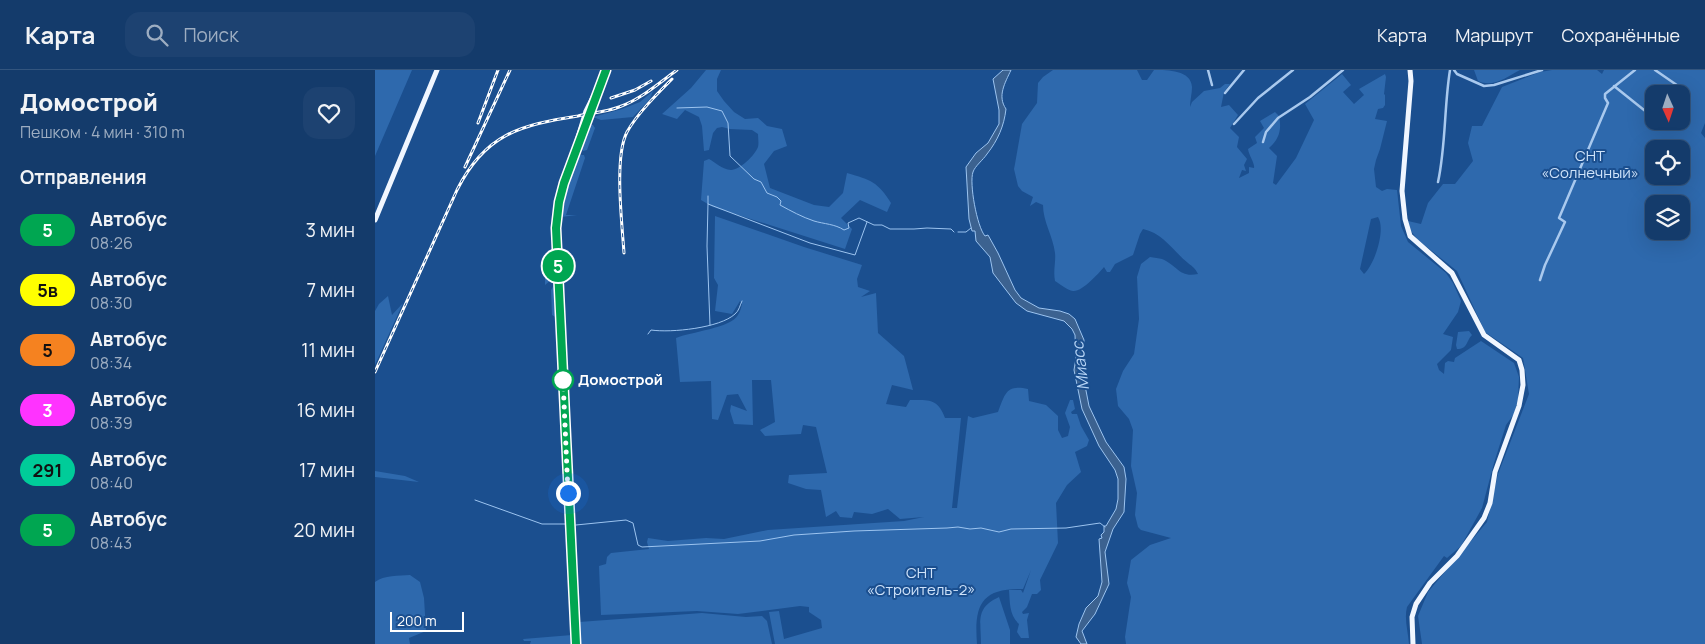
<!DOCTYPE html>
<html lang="ru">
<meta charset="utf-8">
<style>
body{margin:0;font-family:Manrope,sans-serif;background:#1d4271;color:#f1f3f6;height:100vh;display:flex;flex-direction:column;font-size:19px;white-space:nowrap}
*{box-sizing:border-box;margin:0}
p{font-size:16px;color:#9dadc1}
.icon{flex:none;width:28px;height:28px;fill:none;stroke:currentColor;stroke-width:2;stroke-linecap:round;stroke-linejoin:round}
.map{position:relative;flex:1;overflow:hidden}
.side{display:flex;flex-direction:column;background:#143b6b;width:375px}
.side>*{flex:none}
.badge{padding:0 10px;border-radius:16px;font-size:18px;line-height:32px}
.needle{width:32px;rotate:177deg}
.buttons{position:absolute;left:1270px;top:15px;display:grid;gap:10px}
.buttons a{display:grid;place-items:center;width:45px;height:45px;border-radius:10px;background:#143b6b;box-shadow:0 5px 20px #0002,0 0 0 1px #33557e;font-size:25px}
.scale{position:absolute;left:15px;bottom:12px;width:74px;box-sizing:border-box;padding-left:5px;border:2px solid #fff;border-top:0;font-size:14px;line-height:18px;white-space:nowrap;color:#fff;-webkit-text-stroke:4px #1b4f8f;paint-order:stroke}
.you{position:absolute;width:25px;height:25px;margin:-12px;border:4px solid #fff;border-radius:50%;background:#1a73e8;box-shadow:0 0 0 8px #1a73e833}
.map>.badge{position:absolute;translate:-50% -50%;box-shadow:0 0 0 2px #fff}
h2{padding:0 20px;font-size:19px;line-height:45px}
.round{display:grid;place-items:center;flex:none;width:52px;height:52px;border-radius:15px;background:#1d4271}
.headline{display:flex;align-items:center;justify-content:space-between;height:85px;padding:0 20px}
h1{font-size:24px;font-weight:800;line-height:38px}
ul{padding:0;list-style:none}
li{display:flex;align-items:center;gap:15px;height:60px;padding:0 20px}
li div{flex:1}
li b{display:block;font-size:19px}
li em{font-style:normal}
li .badge{min-width:55px;font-weight:700;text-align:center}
header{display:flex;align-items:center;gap:30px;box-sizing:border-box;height:70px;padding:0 25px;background:#143b6b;border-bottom:1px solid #33557e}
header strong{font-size:24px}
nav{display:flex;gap:28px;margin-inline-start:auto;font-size:18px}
.search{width:350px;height:45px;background:#1d4271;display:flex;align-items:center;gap:12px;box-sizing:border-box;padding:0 18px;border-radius:15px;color:#9dadc1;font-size:19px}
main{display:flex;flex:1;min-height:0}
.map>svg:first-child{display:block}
.green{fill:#2e69ad;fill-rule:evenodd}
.water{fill:#3c6290;stroke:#9cc4f0}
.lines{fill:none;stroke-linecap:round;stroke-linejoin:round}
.stream{stroke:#9cc4f0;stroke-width:1}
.minor{stroke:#a9c9ee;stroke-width:2.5}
.primary{stroke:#f0f6ff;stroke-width:5}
.rail-casing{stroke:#fff;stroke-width:3}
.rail{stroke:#1b4f8f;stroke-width:1;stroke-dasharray:4;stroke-linecap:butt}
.line-casing{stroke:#fff;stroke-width:11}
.line{stroke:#00a651;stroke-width:8}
.walk{stroke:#fff;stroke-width:5;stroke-dasharray:0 9}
.stop-dot{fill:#fff;stroke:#00a651;stroke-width:2.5}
.labels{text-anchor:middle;stroke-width:4;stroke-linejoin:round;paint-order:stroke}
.park-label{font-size:15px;fill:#cfe3fa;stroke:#1b4f8f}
.stop-label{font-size:15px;font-weight:bold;fill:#fff;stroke:#1b4f8f;text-anchor:start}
.water-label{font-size:16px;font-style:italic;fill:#b5d3f5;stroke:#1b4f8f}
</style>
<header>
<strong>Карта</strong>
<div class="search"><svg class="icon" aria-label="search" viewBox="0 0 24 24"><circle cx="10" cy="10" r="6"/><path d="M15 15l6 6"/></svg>Поиск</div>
<nav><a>Карта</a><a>Маршрут</a><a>Сохранённые</a></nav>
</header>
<main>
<section class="side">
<div class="headline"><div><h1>Домострой</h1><p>Пешком · 4 мин · 310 m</p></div><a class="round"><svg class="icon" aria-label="heart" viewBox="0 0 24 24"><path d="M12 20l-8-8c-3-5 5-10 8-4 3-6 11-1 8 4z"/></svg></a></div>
<h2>Отправления</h2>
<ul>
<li><span class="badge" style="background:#00a651;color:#fff">5</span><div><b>Автобус</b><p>08:26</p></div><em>3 мин</em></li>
<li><span class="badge" style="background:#ff0;color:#111">5в</span><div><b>Автобус</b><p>08:30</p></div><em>7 мин</em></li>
<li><span class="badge" style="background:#f58220;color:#111">5</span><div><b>Автобус</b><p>08:34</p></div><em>11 мин</em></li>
<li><span class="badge" style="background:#f3f;color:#fff">3</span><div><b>Автобус</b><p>08:39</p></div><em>16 мин</em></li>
<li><span class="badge" style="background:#0c9;color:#111">291</span><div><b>Автобус</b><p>08:40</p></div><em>17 мин</em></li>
<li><span class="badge" style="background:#00a651;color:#fff">5</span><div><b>Автобус</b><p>08:43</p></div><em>20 мин</em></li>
</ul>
</section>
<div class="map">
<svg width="1330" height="574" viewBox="0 0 1330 574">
<rect width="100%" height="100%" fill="#1b4f8f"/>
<path class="green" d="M0,0H37L0,86Z
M331,0H346L342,9V21L349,31L359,42L370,49L383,48L392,56L407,59L412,76L399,81L389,94L395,118L439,135L454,137L468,123L472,103C496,110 503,112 516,133L512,142L485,130L466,148L477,159L470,179L338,137L326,130L329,91L334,89C341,93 347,99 356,100C365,100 380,85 383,77C384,73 383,68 383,64L377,60L355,59L347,57L342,58L338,63L334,80L329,81L327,56L324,47L310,40L302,49L287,44L316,18Z
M678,0H762L767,10H772L779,0C793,0 816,0 817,17C817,24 815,30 815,37L817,32L829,21L845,18L850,14H855L849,22L846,37L854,35L863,45L855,58L864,67L862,77L872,89L869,95L871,101L867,100L864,108L874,103V97L879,98C880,93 874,86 873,79L882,73L880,67L889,58L885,51L900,42L904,46C907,60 904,69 894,78L902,86L898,113L901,115L921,88L939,50L930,34L967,4L976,15L968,22L979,34L989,25L984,19L1010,4L1011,7L1009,24L1010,25V35L1008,38L1003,39L1000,49L1012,51L1005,79L1001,90L999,99L1001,117L1007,121L1012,119L1022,120L1026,156L1033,172L1071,203L1078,213L1086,231L1083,242L1068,264L1078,267L1076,280L1062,294L1064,300L1069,304L1070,293L1073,291L1079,292L1080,288L1106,271L1139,293L1144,307L1143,329L1139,344L1131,355L1119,393L1107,438L1086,476L1072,488L1069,486L1032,537C1029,549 1033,561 1034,574H751L750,567L756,527L752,513L756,490L775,475L796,468L766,460L763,457L760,445L762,423L756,396L758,360L754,349L743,336L741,319L748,301L759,284L764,249L762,207L766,194L775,187C779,188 784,188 787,189C802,195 804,208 823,204C820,198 818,197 813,193C798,181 788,163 768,159L765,164L758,185L740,194L735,202H732L729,197C723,204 707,222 698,221C692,220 685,214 680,211C678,201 681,192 680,183C678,166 668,152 668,135L661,132L655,136L658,127L647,121L643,116L639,99L640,94L647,54L662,33L663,13L668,7ZM1003,147C1011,159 1000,194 989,204L985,199L996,149Z
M1099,0H1145C1132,7 1118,18 1103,11Z
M1177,0H1222L1227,4L1229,0H1330V53L1326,63L1330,68V574H1047L1043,546L1053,522L1112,452L1123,404L1154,324L1148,288L1110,262L1082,201L1043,170L1036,161L1033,151L1046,154L1053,133L1068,114H1080L1098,91L1093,73L1097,56H1107L1127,17L1165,2ZM1279,24H1306V51H1279ZM1279,79H1306V106H1279ZM1279,134H1306V161H1279Z
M278,21L275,29L258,47L226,50L218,47L247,39L265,32Z
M215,55H218L220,58L212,80L208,81L206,78Z
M205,85H209L210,88L191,145H202L186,147L188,129L203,87Z
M340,146L429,177L487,195L482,209L483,217L495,221L486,227L501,223L503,263L529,286L538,320L517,315L511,334L531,337L535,330C553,330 563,328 570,348H586L577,438H582L593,346L598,348L623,342C630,324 631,314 653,319L654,331L671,335L683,346V360L687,368L693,366L695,357L690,343L695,330H698L700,339L696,342L697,344H702L706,356L714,370L712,376L700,382L706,402L692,415L681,433L683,473L665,510L666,520L662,524H657L652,537L647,542L648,544L654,543L652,550L654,568H646L642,562L644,554C634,545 635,532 634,520H646L648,523L656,500L648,519C606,518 599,535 602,574H400L394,542L404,541L409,569L447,558L446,550L434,542V537L425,536L363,544L322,541L226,545L224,496L231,494L232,487L236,483L274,479L272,472L273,468L293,471L331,468L349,469L393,460L529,451L549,447L525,449L513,439L497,444L479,442L477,448L465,447L461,441L451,447L446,420L431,419L413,413L414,405L452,403L441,357L428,355L426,364L390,366L385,360L400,352L396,310H377L378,355L359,354L355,341L356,335L372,341L363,324L352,325L343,350L337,349L336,311L305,312L301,268C315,262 356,258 363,245C365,242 366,238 367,234L365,231L357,244L340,241L343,215L339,208Z
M174,188C186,200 182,206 170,215V189Z
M179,215H181L182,248L177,245L176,220Z
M13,226L17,245L28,233L0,295V241L4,234Z
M1094,261L1097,265C1091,271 1093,279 1082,279L1081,275L1083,262Z
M0,401L30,406L44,412L0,407Z
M35,505L45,512L49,528L51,561L34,568L35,574H0V512C9,505 24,506 35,505Z
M624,527L635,560V574H606C606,551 600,538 624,527Z
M327,543L371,547L387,546L392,551L397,574H205L204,552Z
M197,565V574H155L156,571H149L148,569Z"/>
<path class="water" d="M628,0H636C630,13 622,26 631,39C629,56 623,70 612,84C608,90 600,96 598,102C594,113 602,157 610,166L613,165L623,183L640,220L646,228L664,238L685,241L694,244L700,249L709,270L707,300L714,336L731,372L749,397L751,409L749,442L738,459L730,482L734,514L720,544L707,561L712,574H706L701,567L704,554L711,538L723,526L727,512L724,469L727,468L726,465L729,462V456H731L741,439L743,429V409L740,400L724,376L707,339L699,300L701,288L700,265L697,259L689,251L652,241L641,233L618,203L615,187L601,171L600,161H597L594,149L591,97L601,83L613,73L624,54V40L618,9Z"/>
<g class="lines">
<path class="stream" d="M302,38L332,37L347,41L353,53L355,86L379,109L386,112L392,123L402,127L406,131L405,135C416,141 427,147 439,151C449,154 460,154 469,160L474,158L473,153L484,148L499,155H507L515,159H539L552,158L576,159L579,162
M333,126V134L435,173L480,185L492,152
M333,134L332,176L335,255
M583,162H591L596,158
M273,264L276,260C296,263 345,258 360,244C364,241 365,235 367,231
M100,430L167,454H191
M201,455L251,450L258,453L263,475L267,477L385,471L419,465L479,461L572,458L583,457L595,459L606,458L624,462L636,459L691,458L725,453L730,457"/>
<path class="minor" d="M833,0L837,15
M1079,0L1082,4L1109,16L1119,15L1167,0
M1280,0L1309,20L1310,23L1306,27
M1239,16L1279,48
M850,23L869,0
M859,54L883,28L918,0
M888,72L891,62L903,48L935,27L968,0
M1063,112C1071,75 1069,37 1075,0
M1165,210L1170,195L1190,152L1184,148L1233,33L1230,28V24L1260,0"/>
<path class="primary" d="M1035,0L1036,11L1027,121L1030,149L1035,166L1077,203L1109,265L1144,290L1147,300L1148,315L1144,336L1120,402L1115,433L1109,448L1082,486L1055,513L1041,534L1037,547L1038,574
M202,71L211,41L219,25
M0,150L62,0
M201,574L182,153L184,132L189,113L231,0"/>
<defs>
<path id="rail" d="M236,28L260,20L276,11
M103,53L123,0
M90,97L135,0
M249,183C247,153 239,87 252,62C262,44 282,24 297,9
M0,302L82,120C110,64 145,55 203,46C216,43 231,42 244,37C265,30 284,13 302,0"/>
</defs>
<use href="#rail" class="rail-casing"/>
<use href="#rail" class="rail"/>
</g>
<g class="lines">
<defs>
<path id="line" d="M201,574L181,158L184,132L189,113L231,0"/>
</defs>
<use href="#line" class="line-casing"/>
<use href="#line" class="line"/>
<path class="walk" d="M188,310L193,423"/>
</g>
<circle class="stop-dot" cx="188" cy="310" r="10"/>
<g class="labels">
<g class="park-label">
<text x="1215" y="91">СНТ<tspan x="1215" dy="17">«Солнечный»</tspan></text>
<text x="546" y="508">СНТ<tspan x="546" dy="17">«Строитель-2»</tspan></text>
</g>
<g class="stop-label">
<text x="203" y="315">Домострой</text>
</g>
<g class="water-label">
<text transform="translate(705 296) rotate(-97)" y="6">Миасс</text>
</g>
</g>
</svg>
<div class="buttons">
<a><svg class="needle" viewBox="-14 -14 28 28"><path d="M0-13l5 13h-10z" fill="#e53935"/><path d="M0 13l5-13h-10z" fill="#9dadc1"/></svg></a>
<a><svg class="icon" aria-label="locate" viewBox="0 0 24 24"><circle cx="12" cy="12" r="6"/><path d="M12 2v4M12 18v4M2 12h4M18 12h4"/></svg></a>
<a><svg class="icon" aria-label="layers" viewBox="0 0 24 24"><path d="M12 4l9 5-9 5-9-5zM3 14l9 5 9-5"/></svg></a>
</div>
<div class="scale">200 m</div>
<div class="you" style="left:193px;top:423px"></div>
<b class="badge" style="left:183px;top:196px;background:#00a651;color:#fff">5</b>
</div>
</main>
